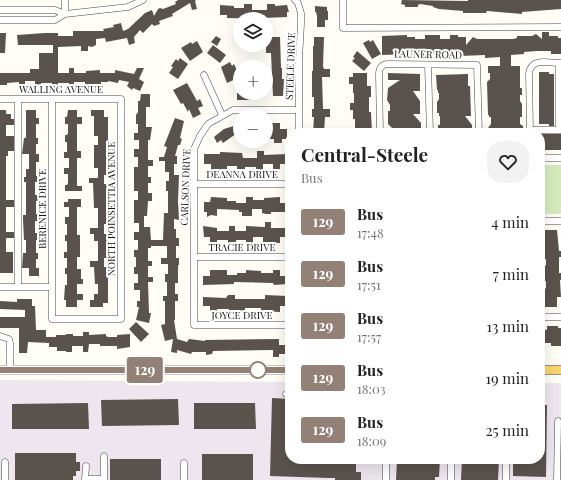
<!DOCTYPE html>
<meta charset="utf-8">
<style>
body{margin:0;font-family:"Playfair Display",serif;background:#f2f2f2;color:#222;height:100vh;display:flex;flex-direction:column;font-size:15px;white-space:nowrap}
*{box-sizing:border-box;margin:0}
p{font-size:13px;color:#767676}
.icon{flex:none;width:22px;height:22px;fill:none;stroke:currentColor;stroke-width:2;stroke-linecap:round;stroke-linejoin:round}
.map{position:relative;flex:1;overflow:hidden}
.sheet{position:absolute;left:285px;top:128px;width:260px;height:336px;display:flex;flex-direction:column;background:#fff;border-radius:16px;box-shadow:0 4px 16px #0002}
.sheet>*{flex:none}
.badge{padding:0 8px;border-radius:3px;font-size:14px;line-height:26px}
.fabs{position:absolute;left:233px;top:12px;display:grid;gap:8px}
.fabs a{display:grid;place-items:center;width:40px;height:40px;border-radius:50%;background:#fff;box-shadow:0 4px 16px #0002;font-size:20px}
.map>.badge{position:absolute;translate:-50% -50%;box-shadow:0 0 0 2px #fff}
.round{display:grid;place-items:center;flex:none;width:42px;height:42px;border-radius:16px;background:#f2f2f2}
.summary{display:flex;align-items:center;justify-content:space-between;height:68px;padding:0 16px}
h1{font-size:19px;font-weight:700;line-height:30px}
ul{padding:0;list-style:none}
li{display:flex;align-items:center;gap:12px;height:52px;padding:0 16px}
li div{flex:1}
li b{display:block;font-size:15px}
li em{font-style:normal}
li .badge{min-width:44px;font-weight:700;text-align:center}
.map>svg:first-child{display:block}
.industrial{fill:#eee6ef}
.green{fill:#d5ebbd}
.building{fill:#5a524d}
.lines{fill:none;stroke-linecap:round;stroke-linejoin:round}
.minor-casing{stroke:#444;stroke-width:7}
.major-casing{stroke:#222;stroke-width:9}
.minor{stroke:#fff;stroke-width:6}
.major{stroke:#f9d66b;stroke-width:8}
.line-casing{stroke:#fff;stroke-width:9}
.line{stroke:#938177;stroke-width:6}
.stop-dot{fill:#fff;stroke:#938177;stroke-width:2}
.labels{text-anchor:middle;stroke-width:4;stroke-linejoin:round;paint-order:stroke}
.street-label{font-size:10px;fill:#111;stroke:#fff}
</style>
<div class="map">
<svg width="561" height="480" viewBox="0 0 561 480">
<rect width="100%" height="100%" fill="#fffdf5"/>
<path class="industrial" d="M0,380L290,382V459H540V383H561V480H0Z"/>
<path class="green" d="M540,165H561V214H540Z"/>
<path class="building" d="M178,0H196L195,1L197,9L192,10L190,3L172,14L173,16L159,21L160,24L154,26L152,24L143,33L140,30L134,37L135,43L129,45L127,38L106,42L105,38L96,39V45L92,47L88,46V51H81V46L58,47V73H69V68H74V73H86V71L100,70V73H115V70L134,74L137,68H144L139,79L144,82L140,91L133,88L132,90L127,86L129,82L119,80L118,83L108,81V82H101V85H85V82H74V85H69V83H58V85H52V83H41V86H35V81H25V85H19V82L7,83V85H0V73H30V69H39V53H53V45H18L17,35L45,33H58V36H73V31H104L103,29L114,27L113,25L121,23L123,31L128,29L145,13L152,10L154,16L158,9L160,8L163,9L176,4L175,2Z
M402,0L468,1V0H561V9L522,12V14L487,11L486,13H463V11L439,9L433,7V6L420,4L418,5V7H405V5L401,4Z
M244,4H252V10H267V4H275V6L287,5L289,12H287V17L263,18V19L227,18V15H220V5L234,6V8H244Z
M315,6L327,7V11H328V20H325V27H317V16L316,12H315Z
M542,32H549V36H558V38H561V54H551V51H537L524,52V54L511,55V66H520V88H522V95H520V101L522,104V117H520V124L523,126V132H488V128L491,124V117H489V115H488L487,82L490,79V73H488V66H500V57L485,58V55L460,56V54L439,53L419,54V56H409V54L382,55V36L407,35V37H415V39H425V35H440V39H450V35H458V37H466V45L473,37L477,39H513L517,38V36H532L536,34L542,39Z
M0,33H6L5,53H0Z
M216,36L221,39L217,46L211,42Z
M270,37H280L281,68H282V79H284L283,96H273L271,53H266V43H270Z
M314,37H324L323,66L324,69H330V77H322L323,109H330V117H325L324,133H313L314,117H312V109H314V97H312V71H313V46H314Z
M369,40L370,42L373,40L381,54L372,59L363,43Z
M197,41L203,52L190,61L181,48L191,42L192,44Z
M213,45L226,55L220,63L207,53Z
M357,51L371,63L364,71L352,61L355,58L353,57Z
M180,58L188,64L178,79L169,73L173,67L171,66L176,59L178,61Z
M230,62L232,66L234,64L240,77L227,83L221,67Z
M539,72H549V74H554V126H549V124H539Z
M353,73H367V86H371V97H369V112H371L372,133H355V119H353V110H350V103H354V93H353V84H349V77H353Z
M388,73L420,74V91H413L420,101V114H413L421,123V133H392V128L388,124V111H390V105L387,100L388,88L400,80H388Z
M468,74V86H470L471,116H465L472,125V131H438V125H440V116H439V113H437V102L439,99V93H438V90H437L436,75Z
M187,83L197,101L200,99L203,106L198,108L201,114L193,118L189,109L188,112L183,103L181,104L173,90Z
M237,93H251V100H237Z
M141,94H150V107H146V127H152L150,140H148V160H153V166H148V177H151V183H148V193H152V201H148L147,216H144V227H150L151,240H163L164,213H168V191H166V181H169V172H165V161H159V157H164L167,147L164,146L175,118L184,121L180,138L182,139L180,145H178L175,156H177V164H174V175H179L178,201L179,220L174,219V229H176V238H179V246H176V258H179V265H178V283H175V294H178V301H175V320H174L177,339L187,342L189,339L205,341V340L279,339V345H286V354H279V357H273V350L213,351L212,354L206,355V352H192L191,354L177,350V353L171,352L173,339L165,341L161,325L165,324V301H163V296H167V282H165V274H168V264H161V258H167V246H151V248H148V261H152V266H148V277H153V282H148L149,313H151L149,323L136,320L139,307H137V301H140V290H134V283H138V274H134V267H136V257H134V250H138V240H134V232H139V223H134V200H138V191H134V167H138V157H134V149H139V140H134V133H138V124H136V115L138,112V101H140Z
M0,110H6V114H11V119H14V125H6V136H14V151H8V156H6V200H14V207H6V232H14V238H6V252H13V273H0Z
M26,110H36V118H39V124H36V138H38V144H36V154H39V162H36V176H38V182H35V195H38V201H36V214H39V221H35V233H38V240H36V253H38V259H36V268H39V276H29V268H22L23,253H26V240H24L23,220V215H26V182H24V177H26V169H29V154H22L24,138H26Z
M68,110H77V117H82V124H77V151H81V158H77V186H82V191H65V185H67L68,183V174H64V168H69V158H64V152H67V142H65V135H67L68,133V124H65V117H67Z
M91,110H104V117H108V141H106V151H108V175H104V184H108V224H104V234H108V258H104V267H108V303H103V307H90V300H94V294H98V284H95L94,267H90V261H98V241H94V234H90V228H98V208H94L93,183H89V178H98V168H94V145H98V136H94V116H91Z
M266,123H280V129H287V139H282V143H274V139H266Z
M240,124V131L223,143L221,140L217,143L214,137L224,129Z
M540,134H561V150H542Z
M257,151H264V155L287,154V164H280V169H273V164H263V170H256V167H245V169H237V166H227V169L211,170V164H204V154H220V152L242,153L243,158H257Z
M211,197L227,198V201H236V203H246V197H253V200H264V198L280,197V203H287V212H271V214H266L262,213V209H252V216H242V212H239V210L217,209V216L211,215L207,217V212H204V202H210Z
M68,199H81V207H77V235H80V257H77V269H81V279H83V284H77V294H83V300H77V307H66V300H64L65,285H67V274H65V268H67V258H64V252H67V241H65V235H67V224H65V217H69V207H64V202H68Z
M265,222H271V228H287V237H280V243H273L263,242V237H253V243H246V240H236V242L228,243V240H217V242H210V237H204L203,226L217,228V231H229V226H235V231H246V226L265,227Z
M544,230H557L559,251H561V257H559V273H561V280H560L561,297H557V307H544L543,290L546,288V281H544V278H543V268L546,265V259H544Z
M210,270H227V275H237V273H246V270L261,271V273H273V270H280V276H287V284L274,285L273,283L234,282V284L203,285V276H210Z
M228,295H235V299H265V295L287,296V306H280V312L261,311V308H245V311H229V309H217V312H210V306H203V297L226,298Z
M17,299H32V306H35L36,330H46V337H56V335H66V334H73V336H83V332H89V335L106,334V336L108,337H117V335L130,334V347L117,349V346H100V344H89L88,352H83V346H72V352H66V351H57V347H49V343L28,342L27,353H19V328H0V317H25V310L0,309V301L17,302Z
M136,322L149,334L141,342L129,329Z
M547,326H558V328H561V346H551V343H540V328L547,330Z
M272,398L290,399V459H356V472H361V480H335V478H329L270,476Z
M178,399L179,425L102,426L101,400Z
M88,403L89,429H12V404Z
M194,403H255L256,429H194Z
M540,405H547L546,477L513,476V459H540Z
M15,453H76V462H80V471H76V476H73V480H15Z
M202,454H253V480H202Z
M110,459H161V480H110Z
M397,459H440L439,477H435V480H396Z
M462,459H499L498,480H461Z"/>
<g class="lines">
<defs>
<path id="minor" d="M65,0V14
M295,0L298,3L301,13V24L299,59V133
M343,0V28L561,27
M0,10H55L65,14
M0,20H55L65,14L128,7L143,0
M559,63V130
M428,65L430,133
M204,75L222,115
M0,99H121V319H52V99
M18,99V287
M530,130H561
M380,133L379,74C379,68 382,64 388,64L477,65L479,133
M530,133L529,73C532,57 548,63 561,63
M540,158H561
M194,184H290
M540,221H561
M194,257H290
M0,287H52
M540,317H561
M290,325H194V149L200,136L208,124L233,110H299
M0,336L9,339L10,343V370
M286,394L290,395
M104,456V480
M5,462V480
M85,479H104
M85,480L86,466
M184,480V463
M386,480V459
M451,480V459
M506,480V459
M557,480L558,421"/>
<path id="major" d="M0,370H290
M540,370H561"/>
</defs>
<use href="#minor" class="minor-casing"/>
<use href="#major" class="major-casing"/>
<use href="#minor" class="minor"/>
<use href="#major" class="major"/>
</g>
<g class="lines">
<defs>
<path id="line" d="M0,370H290"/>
</defs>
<use href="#line" class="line-casing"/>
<use href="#line" class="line"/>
</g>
<circle class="stop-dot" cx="258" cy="370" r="8"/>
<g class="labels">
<g class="street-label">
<text transform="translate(428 54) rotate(1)" y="4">LAUNER ROAD</text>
<text transform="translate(290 66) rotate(-88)" y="4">STEELE DRIVE</text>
<text x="61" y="93">WALLING AVENUE</text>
<text x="242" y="178">DEANNA DRIVE</text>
<text transform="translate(185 187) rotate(-88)" y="4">CARLSON DRIVE</text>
<text transform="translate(42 209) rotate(-90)" y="4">BERENICE DRIVE</text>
<text transform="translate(111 209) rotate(-90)" y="4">NORTH POINSETTIA AVENUE</text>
<text x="242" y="251">TRACIE DRIVE</text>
<text x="242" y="319">JOYCE DRIVE</text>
</g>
</g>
</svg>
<div class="fabs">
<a><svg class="icon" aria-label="layers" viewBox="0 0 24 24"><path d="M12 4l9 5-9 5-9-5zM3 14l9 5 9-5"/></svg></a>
<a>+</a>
<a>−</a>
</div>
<b class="badge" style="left:145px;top:370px;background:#938177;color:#fff">129</b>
<section class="sheet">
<div class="summary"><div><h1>Central-Steele</h1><p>Bus</p></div><a class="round"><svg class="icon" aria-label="heart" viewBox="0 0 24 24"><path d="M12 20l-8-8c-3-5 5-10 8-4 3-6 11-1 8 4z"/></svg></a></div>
<ul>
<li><span class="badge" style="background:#938177;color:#fff">129</span><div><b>Bus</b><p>17:48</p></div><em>4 min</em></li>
<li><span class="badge" style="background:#938177;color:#fff">129</span><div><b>Bus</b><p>17:51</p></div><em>7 min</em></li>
<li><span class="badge" style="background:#938177;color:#fff">129</span><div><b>Bus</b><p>17:57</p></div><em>13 min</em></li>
<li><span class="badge" style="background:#938177;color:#fff">129</span><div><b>Bus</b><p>18:03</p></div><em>19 min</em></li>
<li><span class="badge" style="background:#938177;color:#fff">129</span><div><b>Bus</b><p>18:09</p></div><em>25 min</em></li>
</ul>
</section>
</div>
